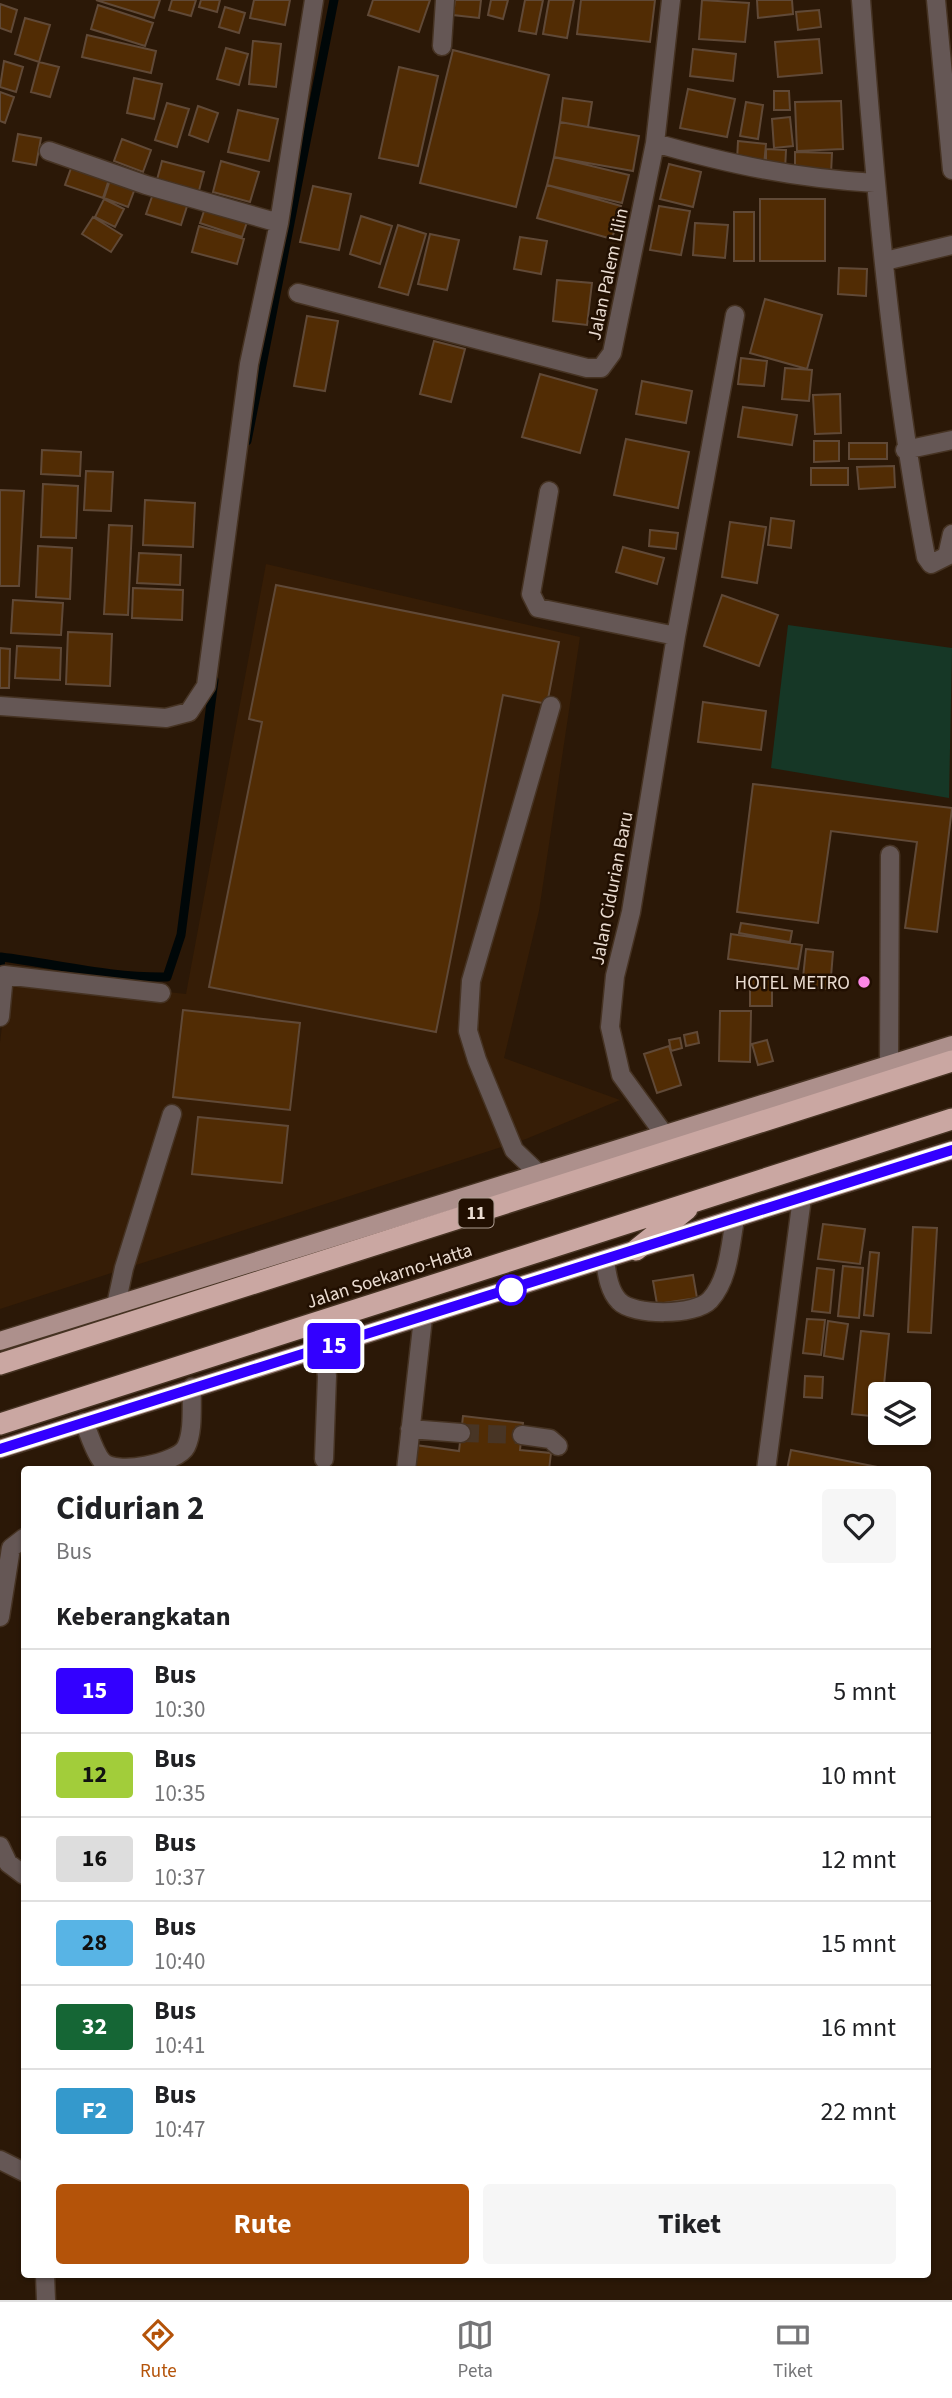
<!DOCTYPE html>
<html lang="id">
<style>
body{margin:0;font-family:"Source Sans 3",sans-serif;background:#f6f6f6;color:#202124;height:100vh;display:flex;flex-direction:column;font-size:26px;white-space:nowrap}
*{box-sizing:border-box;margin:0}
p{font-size:23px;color:#757577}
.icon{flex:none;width:38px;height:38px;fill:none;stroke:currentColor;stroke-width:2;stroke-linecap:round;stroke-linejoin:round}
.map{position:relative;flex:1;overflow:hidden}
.drawer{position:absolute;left:21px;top:1466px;width:910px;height:812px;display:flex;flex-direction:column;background:#fff;border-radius:7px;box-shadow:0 2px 5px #0004}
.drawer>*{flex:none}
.badge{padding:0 14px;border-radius:5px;font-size:24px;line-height:46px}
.fabs{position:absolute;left:868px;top:1382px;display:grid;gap:14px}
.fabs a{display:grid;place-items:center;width:63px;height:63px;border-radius:7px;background:#fff;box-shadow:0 2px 5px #0004;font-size:35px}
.map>.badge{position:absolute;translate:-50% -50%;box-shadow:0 0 0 4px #fff}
h2{padding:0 35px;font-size:26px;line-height:63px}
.round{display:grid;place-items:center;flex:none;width:74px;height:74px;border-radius:7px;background:#f6f6f6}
.head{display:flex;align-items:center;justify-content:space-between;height:119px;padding:0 35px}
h1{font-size:33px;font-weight:700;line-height:52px}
.cta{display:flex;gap:14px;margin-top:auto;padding:14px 35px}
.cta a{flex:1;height:80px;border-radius:7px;background:#b45309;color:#fff;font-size:28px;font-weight:700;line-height:80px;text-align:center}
.cta a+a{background:#f6f6f6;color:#202124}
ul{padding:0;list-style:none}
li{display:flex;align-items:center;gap:21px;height:84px;padding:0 35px;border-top:2px solid #e0e0e0}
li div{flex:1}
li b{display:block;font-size:26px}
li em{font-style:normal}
li .badge{min-width:77px;font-weight:700;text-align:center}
.tab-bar{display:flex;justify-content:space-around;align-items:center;height:98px;border-top:2px solid #e0e0e0;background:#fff;font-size:19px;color:#757577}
.tab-bar a{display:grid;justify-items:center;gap:4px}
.tab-bar .selected{color:#b45309}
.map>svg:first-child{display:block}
.built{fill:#361d06}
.green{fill:#163726}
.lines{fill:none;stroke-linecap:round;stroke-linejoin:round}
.stream{stroke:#000708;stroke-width:9}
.building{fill:#512c04;stroke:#604937;stroke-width:2}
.minor-tunnel{stroke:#483525;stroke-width:18;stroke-dasharray:18 9;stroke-linecap:butt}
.minor-casing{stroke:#463323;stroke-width:21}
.major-casing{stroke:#463323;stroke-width:21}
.highway-casing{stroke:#463323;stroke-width:24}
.minor{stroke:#655755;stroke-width:18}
.major{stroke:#ad908c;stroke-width:18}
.highway{stroke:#caa7a2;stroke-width:21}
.line-casing{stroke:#fff;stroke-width:16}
.line{stroke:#30f;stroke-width:10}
.poi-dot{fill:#fb87e6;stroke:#210f01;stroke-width:2.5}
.stop-dot{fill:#fff;stroke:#30f;stroke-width:3.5}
.labels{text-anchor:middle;stroke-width:5;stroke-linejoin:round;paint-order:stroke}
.shield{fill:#210f01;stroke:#ae9e93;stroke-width:2}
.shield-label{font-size:18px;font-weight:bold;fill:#eadcd1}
.street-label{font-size:19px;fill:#eadcd1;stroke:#210f01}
.poi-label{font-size:19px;fill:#eadcd1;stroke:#210f01;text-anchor:end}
</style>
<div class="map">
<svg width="952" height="2300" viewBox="0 0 952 2300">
<rect width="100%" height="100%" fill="#2b1807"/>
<path class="built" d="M266,564L580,637L539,911L504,1058L620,1100L526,1139L0,1309V1043L8,974L186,994Z"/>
<path class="green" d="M788,625L952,648L949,798L771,768Z"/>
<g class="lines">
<path class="stream" d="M247,441L334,0
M0,967L1,957C57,964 110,978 167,977L181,935L214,680"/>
</g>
<path class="building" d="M96,0H160L154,18Z
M172,0H196L191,16L169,10Z
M201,0H220L217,12L199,7Z
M254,0H290L285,25L250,18Z
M373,0H430L419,32L368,15Z
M455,0H481L479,18L453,15Z
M491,0H508L503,19L488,15Z
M525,0H543L536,34L519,31Z
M549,0H574L567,38L543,34Z
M581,0H655L650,42L577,34Z
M702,0L749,3L745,42L699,39Z
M757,0H792L793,14L758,18Z
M0,4L17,10L11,32L0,28Z
M98,5L153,23L145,46L91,29Z
M225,7L245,13L239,33L219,27Z
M819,10L821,27L798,30L796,12Z
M25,18L50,25L39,62L15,54Z
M87,35L156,51L151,73L82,57Z
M819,39L822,73L778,77L775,42Z
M253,41L281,44L276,87L249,84Z
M226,48L248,54L239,85L217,79Z
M693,49L736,54L733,81L690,76Z
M453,50L549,75L516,207L420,183Z
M4,61L23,67L16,92L0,87Z
M39,62L59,67L50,97L31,92Z
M399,67L438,76L418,166L379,158Z
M134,78L162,84L154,119L127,113Z
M688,89L735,99L727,137L680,128Z
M774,91H789L790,110H774Z
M0,92L14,97L5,123L0,121Z
M563,98L592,102L588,127L560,122Z
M841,101L843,149L797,151L795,102Z
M746,102L763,105L758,139L740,136Z
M167,103L189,109L177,147L155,140Z
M198,106L218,113L208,142L189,135Z
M238,110L278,119L269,161L228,152Z
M790,117L793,146L774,148L772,119Z
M560,122L639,136L633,171L554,157Z
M18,134L41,138L36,165L13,161Z
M122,139L151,150L143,172L114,161Z
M738,141L766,144L764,165L737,161Z
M766,149L786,150L785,170H766Z
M795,152L832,153L831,174L795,173Z
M554,157L629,175L622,203L547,185Z
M74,160L111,173L103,198L65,185Z
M162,161L204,172L197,198L155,187Z
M221,161L259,172L250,202L213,192Z
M669,164L701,172L693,207L660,199Z
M112,174L137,183L128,207L104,198Z
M547,185L621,206L612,239L537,218Z
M313,186L351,194L339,250L300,242Z
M155,188L189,200L181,225L146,214Z
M104,199L124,209L115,227L95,217Z
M760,199H825V261H760Z
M207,202L249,216L242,237L200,223Z
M659,206L690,211L681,255L650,250Z
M734,212H754V261H734Z
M361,216L392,226L380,264L350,254Z
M93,217L122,235L111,252L82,234Z
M695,223L728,225L725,258L693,255Z
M398,225L426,234L408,295L379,287Z
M199,226L244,239L237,264L192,252Z
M430,234L459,240L447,290L418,284Z
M520,237L547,241L541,274L514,269Z
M839,268L867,269L866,296L838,294Z
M557,280L592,283L587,325L553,321Z
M765,299L822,315L807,369L750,353Z
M307,316L338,321L325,391L294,386Z
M434,341L465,349L451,402L420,394Z
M741,358L767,361L764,386L738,384Z
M785,368L812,370L809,401L782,399Z
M540,374L597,390L580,453L522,437Z
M642,381L692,391L686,423L636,414Z
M840,394L841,433L815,434L813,395Z
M743,407L797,415L792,445L738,437Z
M626,439L689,452L678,508L614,495Z
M814,441H839V461L814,462Z
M849,443H887V459H849Z
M42,450L81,452L80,476L41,474Z
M894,466L895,487L859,489L857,467Z
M811,468H848V485H811Z
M86,471L113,472L111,511L84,510Z
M43,484L78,486L76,538L41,537Z
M0,490L24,491L19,586H0Z
M145,500L195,503L193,547L143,545Z
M771,518L794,521L791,548L768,545Z
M730,522L766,527L757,583L722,577Z
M109,525L132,526L128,615L104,614Z
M650,530L678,533L676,549L649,546Z
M38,546L72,548L70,599L36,597Z
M623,547L664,558L657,584L616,572Z
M139,553L181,555L180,585L137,583Z
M276,585L559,642L547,704L503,695L436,1032L209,987L262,722L249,719Z
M133,588L183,590L182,620L132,618Z
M722,595L778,615L759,666L704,646Z
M13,600L63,603L61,635L11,633Z
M68,632L112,634L110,686L66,684Z
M17,646L61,648L60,680L15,678Z
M0,648L10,649L9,688H0Z
M703,702L766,711L761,750L698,742Z
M753,784L952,808L937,932L905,928L917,842L831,831L818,923L737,912Z
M741,923L792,931L790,942L739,933Z
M731,934L802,945L798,969L728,959Z
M806,949L833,952L830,989L802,987Z
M750,977H772V1006H750Z
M183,1010L300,1023L290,1110L173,1097Z
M720,1011H751L750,1062L719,1061Z
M697,1032L699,1043L686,1046L684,1035Z
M680,1038L682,1048L671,1051L669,1040Z
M767,1040L773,1061L758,1065L752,1044Z
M669,1046L681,1085L657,1093L644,1054Z
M198,1117L288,1126L282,1183L192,1174Z
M823,1224L865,1229L860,1264L818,1259Z
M913,1227L937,1228L931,1333L908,1332Z
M870,1252L879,1253L873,1316L864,1315Z
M843,1266L863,1268L859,1318L838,1316Z
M817,1268L834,1270L830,1313L812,1311Z
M693,1275L697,1298L657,1304L653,1281Z
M807,1319L825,1320L821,1355L803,1353Z
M828,1321L848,1324L843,1359L824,1356Z
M861,1331L889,1334L883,1395H880V1417L852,1414Z
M805,1376L823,1377L822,1398L804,1397Z
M463,1416L523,1423L520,1450L551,1453L549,1470H412L415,1445L459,1451Z
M791,1450L878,1467V1470H787Z"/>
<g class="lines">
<path class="minor-tunnel" d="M461,1433L522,1435"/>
<defs>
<path id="minor" d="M861,0C875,186 891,373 926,557L931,564L947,556L952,534
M936,0L952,170
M442,46L445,0
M655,143C732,165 794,178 875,183
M49,151L146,185L279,223
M885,261L952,245
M298,293L587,368H601L612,353L655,143L671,0
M905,450L952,440
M549,491L531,594L538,608L676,636
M0,706L166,718L189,712L206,686L249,364L279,223L314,0
M0,1017L4,975L161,993
M889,1064L890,855
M664,1134L621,1075L610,1027L615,976L631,912L676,636L735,315
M538,1173L514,1150L477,1060L468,1031L471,981L551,706
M605,1261C607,1274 609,1291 619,1301C633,1316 695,1316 710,1300C729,1279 730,1246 735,1219
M116,1305L124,1268L172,1114
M323,1349L327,1376L324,1459
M84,1422C89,1433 94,1452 102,1461C115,1476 178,1463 186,1447C194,1431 191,1405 192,1387
M410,1429L461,1433
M522,1435L550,1439L558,1446
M406,1470L423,1318
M766,1470L802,1198
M0,1617L11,1548L24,1538
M0,1846L8,1863L24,1875
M0,2160L24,2172
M45,2275L46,2300"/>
<path id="major" d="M0,1341L952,1045
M0,1449L952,1150"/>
<path id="highway" d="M636,1250L687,1209
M0,1364L952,1061
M0,1424L952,1119"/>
</defs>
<use href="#minor" class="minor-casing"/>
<use href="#major" class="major-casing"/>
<use href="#highway" class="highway-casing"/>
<use href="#minor" class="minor"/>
<use href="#major" class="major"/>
<use href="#highway" class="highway"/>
</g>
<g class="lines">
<defs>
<path id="line" d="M0,1449L952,1150"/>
</defs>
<use href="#line" class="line-casing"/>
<use href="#line" class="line"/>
</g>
<circle class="poi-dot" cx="864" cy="982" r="7"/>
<circle class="stop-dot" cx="511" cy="1290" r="14"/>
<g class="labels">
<rect class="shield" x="458.5" y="1198.5" width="35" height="29" rx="5"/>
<g class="shield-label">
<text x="476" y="1219">11</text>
</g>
<g class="street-label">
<text transform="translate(607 274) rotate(-78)" y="7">Jalan Palem Lilin</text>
<text transform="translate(611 888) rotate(-79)" y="7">Jalan Cidurian Baru</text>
<text transform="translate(389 1275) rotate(-18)" y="7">Jalan Soekarno-Hatta</text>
</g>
<g class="poi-label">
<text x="850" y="989">HOTEL METRO</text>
</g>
</g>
</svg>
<div class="fabs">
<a><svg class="icon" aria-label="layers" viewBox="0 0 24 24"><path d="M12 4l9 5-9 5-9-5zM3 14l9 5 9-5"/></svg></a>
</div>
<b class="badge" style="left:334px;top:1346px;background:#30f;color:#fff">15</b>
<section class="drawer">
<div class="head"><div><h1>Cidurian 2</h1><p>Bus</p></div><a class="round"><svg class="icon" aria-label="heart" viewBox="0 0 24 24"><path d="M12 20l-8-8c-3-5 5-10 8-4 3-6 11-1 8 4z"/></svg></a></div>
<h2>Keberangkatan</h2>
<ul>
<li><span class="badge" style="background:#30f;color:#fff">15</span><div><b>Bus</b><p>10:30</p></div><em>5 mnt</em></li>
<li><span class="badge" style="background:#a2cd3a;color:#111">12</span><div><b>Bus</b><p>10:35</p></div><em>10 mnt</em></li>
<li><span class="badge" style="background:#ddd;color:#111">16</span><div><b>Bus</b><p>10:37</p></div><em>12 mnt</em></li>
<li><span class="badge" style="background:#58b4e5;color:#111">28</span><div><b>Bus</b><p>10:40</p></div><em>15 mnt</em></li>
<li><span class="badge" style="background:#156635;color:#fff">32</span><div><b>Bus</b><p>10:41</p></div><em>16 mnt</em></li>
<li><span class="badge" style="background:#3499cc;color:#fff">F2</span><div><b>Bus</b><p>10:47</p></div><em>22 mnt</em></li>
</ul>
<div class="cta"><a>Rute</a><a>Tiket</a></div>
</section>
</div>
<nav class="tab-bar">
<a class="selected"><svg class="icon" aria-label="directions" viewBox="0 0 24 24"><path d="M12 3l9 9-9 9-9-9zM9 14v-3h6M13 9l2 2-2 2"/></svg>Rute</a>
<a><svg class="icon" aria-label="map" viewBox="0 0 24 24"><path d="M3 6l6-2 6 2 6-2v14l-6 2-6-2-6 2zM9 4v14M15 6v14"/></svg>Peta</a>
<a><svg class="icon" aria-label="tickets" viewBox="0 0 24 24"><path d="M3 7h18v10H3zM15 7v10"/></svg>Tiket</a>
</nav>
